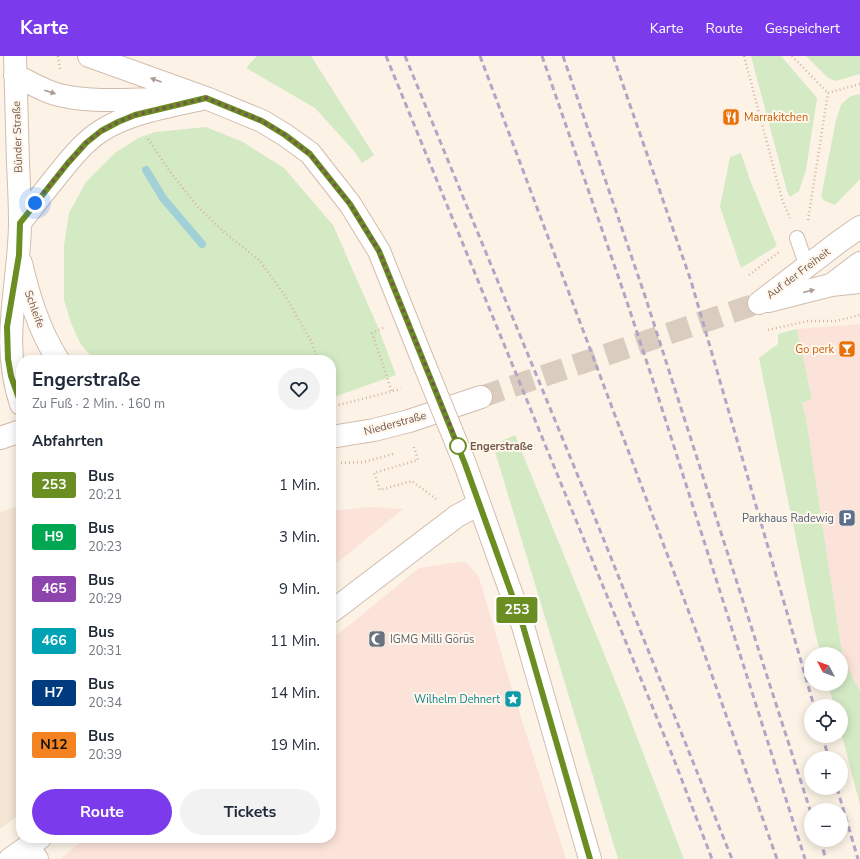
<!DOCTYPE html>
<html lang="de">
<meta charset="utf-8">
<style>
body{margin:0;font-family:"Nunito Sans",sans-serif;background:#f2f2f3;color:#1f2937;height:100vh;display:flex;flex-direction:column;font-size:15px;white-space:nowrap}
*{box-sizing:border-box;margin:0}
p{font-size:13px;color:#747a83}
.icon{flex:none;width:22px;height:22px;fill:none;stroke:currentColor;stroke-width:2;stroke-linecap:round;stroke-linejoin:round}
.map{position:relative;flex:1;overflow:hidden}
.sheet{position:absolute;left:16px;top:299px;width:320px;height:488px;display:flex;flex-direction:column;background:#fff;border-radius:16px;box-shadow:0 2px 10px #0003}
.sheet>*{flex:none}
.badge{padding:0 8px;border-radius:3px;font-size:14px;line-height:26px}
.needle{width:26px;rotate:311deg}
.buttons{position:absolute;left:804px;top:591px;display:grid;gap:8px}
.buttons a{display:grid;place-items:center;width:44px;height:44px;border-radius:50%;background:#fff;box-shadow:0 2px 10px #0003;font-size:20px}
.you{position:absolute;width:20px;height:20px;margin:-10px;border:3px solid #fff;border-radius:50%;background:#1a73e8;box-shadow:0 0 0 6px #1a73e833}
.map>.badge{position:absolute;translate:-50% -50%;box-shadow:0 0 0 2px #fff}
h2{padding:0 16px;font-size:15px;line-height:36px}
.round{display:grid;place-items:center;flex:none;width:42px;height:42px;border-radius:21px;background:#f2f2f3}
.headline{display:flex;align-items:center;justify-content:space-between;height:68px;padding:0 16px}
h1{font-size:19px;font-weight:700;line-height:30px}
.cta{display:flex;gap:8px;margin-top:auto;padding:8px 16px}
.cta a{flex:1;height:46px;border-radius:24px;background:#7c3aed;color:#fff;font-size:16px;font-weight:700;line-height:46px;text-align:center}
.cta a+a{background:#f2f2f3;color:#1f2937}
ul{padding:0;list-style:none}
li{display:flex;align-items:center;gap:12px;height:52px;padding:0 16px}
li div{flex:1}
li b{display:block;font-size:15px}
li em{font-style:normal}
li .badge{min-width:44px;font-weight:700;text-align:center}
header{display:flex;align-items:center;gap:24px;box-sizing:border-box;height:56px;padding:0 20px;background:#7c3aed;color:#fff}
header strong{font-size:19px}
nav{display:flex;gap:22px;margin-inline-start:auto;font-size:14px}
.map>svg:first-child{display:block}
.residential{fill:#f4e5d4}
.commercial{fill:#fce3da}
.green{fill:#d4eac4}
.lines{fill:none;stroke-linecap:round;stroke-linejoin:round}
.stream{stroke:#a1d0d7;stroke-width:8}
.secondary-tunnel{stroke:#daccbf;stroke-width:22;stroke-dasharray:22 11;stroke-linecap:butt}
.lane-casing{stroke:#d0bdaf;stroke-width:16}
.street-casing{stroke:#d0bdaf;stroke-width:24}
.secondary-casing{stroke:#d2bcad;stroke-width:24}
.path{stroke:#d6b4a1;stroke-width:2.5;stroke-dasharray:1 3;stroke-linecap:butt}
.lane{stroke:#fff;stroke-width:14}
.street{stroke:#fff;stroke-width:22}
.secondary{stroke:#fff;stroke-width:22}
.rail{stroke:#b5a4c6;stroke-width:3;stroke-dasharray:6 4;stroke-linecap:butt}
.secondary-bridge-casing{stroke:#d2bcad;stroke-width:24;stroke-linecap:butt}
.secondary-bridge{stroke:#fff;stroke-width:22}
.oneway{fill:#ac9b93}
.line-casing{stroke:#fff;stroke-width:9}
.line{stroke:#6b8e23;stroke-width:6}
.walk{stroke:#75594b;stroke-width:4;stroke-dasharray:0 7.2}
.stop-dot{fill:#fff;stroke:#6b8e23;stroke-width:2}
.labels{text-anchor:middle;stroke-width:4;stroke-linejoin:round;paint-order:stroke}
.food-label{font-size:11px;fill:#c56008;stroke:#fff7ec;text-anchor:start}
.street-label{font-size:11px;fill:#75594b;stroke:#fff7ec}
.stop-label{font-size:11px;font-weight:bold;fill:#75594b;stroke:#fff7ec;text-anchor:start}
.service-label{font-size:11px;fill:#4e5e75;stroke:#fff7ec;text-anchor:end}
.worship-label{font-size:11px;fill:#5b616d;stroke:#fff7ec;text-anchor:start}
.culture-label{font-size:11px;fill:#0d838f;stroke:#fff7ec;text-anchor:end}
</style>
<header>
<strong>Karte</strong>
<nav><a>Karte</a><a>Route</a><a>Gespeichert</a></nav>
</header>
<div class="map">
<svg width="860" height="803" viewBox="0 0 860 803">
<rect width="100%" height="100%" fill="#fcf3e6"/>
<path class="residential" d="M21,448V757L0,773V457Z"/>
<path class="commercial" d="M860,268V635L843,603L806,362L803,351L802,347L812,343L797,273Z
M370,451L403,453L331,512V455Z
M465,505L479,521L512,633L566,803H60L86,782H331V584L419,512Z"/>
<path class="green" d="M257,0H311L374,99L362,107L354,95L315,52L246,12Z
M751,0H781L817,42L806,114L799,135L790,141L787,135Z
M806,0H860V18L836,25L828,22Z
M860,38V123L835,149L825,145L821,141L836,64L841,49L846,44L851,40Z
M206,71L243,86L284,112L333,169L377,269L396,319L331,342V304H94L80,287L71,267L64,244V189L69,157L86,126L115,97L138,82L155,76Z
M741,97L750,124L777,190L741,212L720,151L730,101Z
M797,273L812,343L802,347L806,362L843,603L860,635V749L841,676V650H834L828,628H841V598H821L815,576L759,302L778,288V278Z
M515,379L620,637L684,803H618L493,389Z"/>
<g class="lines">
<path class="stream" d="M146,114L163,142L202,188"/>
<path class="secondary-tunnel" d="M481,341L759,247"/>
<defs>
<path id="lane" d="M797,182L807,211"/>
<path id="street" d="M28,791L37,803"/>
<path id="secondary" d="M15,0C16,36 17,71 18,107C19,127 20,147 20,168C19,232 0,285 21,348
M89,0L206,42L262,65L285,79L310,97L350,148L379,195L425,310
M15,19C31,27 46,37 64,40C97,47 133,43 166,43
M20,167C33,150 46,133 60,116C72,101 85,85 101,75C130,56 172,50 206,42
M21,207C29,241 39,274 58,304
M831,229L860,207
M768,245L831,229L860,226
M759,247L840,185L860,171
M331,381L374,374L409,365L481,341
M0,382L21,375
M465,408L523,570L590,803
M331,556L457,460L479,448
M10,803L40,782"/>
</defs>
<use href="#lane" class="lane-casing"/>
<use href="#street" class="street-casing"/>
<use href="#secondary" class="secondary-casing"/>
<path class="path" d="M58,0L60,13
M744,0L782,143L790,162
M792,0L828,37
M828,37L860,28
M148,83L171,117L197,150L225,177L259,204L284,238L311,285L318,304
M808,164L828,37
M749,219L779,196
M383,272L372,277L392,336
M768,274L808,265H836L860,259
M331,351L401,333
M414,391L418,404L374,417L380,434L412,425L436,443
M341,407L364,406L393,398"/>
<use href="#lane" class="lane"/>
<use href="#street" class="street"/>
<use href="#secondary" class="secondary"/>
<path class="rail" d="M386,0L675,706L712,803
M405,0L587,442L732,803
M480,0L702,591L777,803
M542,0L627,246L656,334L805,803
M563,0L645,240L811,757
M613,0L691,225L814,650
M822,680L829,702
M837,732L858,803
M820,784L826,803"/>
<defs>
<path id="secondary-bridge" d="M425,310L465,408"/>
</defs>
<use href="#secondary-bridge" class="secondary-bridge-casing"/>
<use href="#secondary-bridge" class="secondary-bridge"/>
</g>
<defs><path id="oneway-solid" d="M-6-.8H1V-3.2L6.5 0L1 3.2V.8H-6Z"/></defs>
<g class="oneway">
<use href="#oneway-solid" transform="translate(156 24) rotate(-160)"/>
<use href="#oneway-solid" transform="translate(50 36) rotate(18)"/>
<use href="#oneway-solid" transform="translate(809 235) rotate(-14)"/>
</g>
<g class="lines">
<defs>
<path id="line" d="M21,348L11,320L8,303L7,271L19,199L20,167L68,107L86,87L101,75L118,66L135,59L206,42L262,65L285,79L310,98L350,148L379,195L465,408L523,570L590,803"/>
</defs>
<use href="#line" class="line-casing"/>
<use href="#line" class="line"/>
<path class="walk" d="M35,147L68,107L86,87L101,75L118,66L135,59L206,42L262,65L285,79L310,98L350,148L379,195L460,394L458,390"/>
</g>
<defs>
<symbol id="restaurant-square" viewBox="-11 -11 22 22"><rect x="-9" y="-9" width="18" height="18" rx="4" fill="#e8710a" stroke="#fff7ec"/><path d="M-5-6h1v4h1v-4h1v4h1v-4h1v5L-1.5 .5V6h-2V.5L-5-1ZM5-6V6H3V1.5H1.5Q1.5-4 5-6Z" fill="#fff"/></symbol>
<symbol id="bar-square" viewBox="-11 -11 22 22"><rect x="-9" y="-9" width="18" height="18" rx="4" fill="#e8710a" stroke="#fff7ec"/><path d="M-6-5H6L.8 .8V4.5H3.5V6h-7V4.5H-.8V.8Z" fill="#fff"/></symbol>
<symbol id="parking-square" viewBox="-11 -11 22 22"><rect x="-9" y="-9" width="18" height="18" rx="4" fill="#5c6f8a" stroke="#fff7ec"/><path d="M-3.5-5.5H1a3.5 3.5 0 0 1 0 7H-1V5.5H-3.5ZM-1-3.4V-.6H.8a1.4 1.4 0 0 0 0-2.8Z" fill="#fff"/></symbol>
<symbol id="mosque-square" viewBox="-11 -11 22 22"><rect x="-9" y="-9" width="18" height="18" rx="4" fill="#6b7280" stroke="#fff7ec"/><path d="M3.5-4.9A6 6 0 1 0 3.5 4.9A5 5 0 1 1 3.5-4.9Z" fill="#fff"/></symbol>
<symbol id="sight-square" viewBox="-11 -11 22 22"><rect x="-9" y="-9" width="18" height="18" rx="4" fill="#0f9aa8" stroke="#fff7ec"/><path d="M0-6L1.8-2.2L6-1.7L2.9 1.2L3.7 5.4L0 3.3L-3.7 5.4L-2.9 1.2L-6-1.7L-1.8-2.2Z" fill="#fff"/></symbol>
</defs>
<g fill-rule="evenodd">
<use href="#restaurant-square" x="721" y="51" width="20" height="20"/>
<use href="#bar-square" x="837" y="283" width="20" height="20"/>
<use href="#parking-square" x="837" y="452" width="20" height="20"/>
<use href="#mosque-square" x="367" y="573" width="20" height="20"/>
<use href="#sight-square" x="503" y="633" width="20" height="20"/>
</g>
<circle class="stop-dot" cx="458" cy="390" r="8"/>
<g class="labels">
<g class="food-label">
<text x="744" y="65">Marrakitchen</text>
<text x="834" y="297" text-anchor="end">Go perk</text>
</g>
<g class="street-label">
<text transform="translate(17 81) rotate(-92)" y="4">Bünder Straße</text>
<text transform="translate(798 217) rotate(-37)" y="4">Auf der Freiheit</text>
<text transform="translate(35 253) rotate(70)" y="4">Schleife</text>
<text transform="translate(395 367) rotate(-15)" y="4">Niederstraße</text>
</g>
<g class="stop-label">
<text x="470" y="394">Engerstraße</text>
</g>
<g class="service-label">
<text x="834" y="466">Parkhaus Radewig</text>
</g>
<g class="worship-label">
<text x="390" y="587">IGMG Milli Görüs</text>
</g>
<g class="culture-label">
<text x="500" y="647">Wilhelm Dehnert</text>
</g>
</g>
</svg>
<div class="buttons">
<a><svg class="needle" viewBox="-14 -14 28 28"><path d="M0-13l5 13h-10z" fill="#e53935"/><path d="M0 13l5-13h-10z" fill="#747a83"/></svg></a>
<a><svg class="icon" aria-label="locate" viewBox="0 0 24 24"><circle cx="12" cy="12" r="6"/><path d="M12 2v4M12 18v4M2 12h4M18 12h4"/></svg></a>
<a>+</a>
<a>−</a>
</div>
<div class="you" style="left:35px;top:147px"></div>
<b class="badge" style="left:517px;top:554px;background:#6b8e23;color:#fff">253</b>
<section class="sheet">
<div class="headline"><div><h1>Engerstraße</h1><p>Zu Fuß · 2 Min. · 160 m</p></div><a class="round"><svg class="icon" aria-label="heart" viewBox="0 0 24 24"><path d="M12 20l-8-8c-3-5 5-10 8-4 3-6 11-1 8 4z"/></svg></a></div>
<h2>Abfahrten</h2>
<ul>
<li><span class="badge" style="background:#6b8e23;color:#fff">253</span><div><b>Bus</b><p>20:21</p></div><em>1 Min.</em></li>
<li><span class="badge" style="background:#00a651;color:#fff">H9</span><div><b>Bus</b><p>20:23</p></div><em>3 Min.</em></li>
<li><span class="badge" style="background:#8e44ad;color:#fff">465</span><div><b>Bus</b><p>20:29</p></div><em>9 Min.</em></li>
<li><span class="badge" style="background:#00a3b4;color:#fff">466</span><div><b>Bus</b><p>20:31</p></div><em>11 Min.</em></li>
<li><span class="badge" style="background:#003b80;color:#fff">H7</span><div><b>Bus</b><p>20:34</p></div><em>14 Min.</em></li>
<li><span class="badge" style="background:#f58220;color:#111">N12</span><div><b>Bus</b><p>20:39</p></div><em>19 Min.</em></li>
</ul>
<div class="cta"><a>Route</a><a>Tickets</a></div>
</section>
</div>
